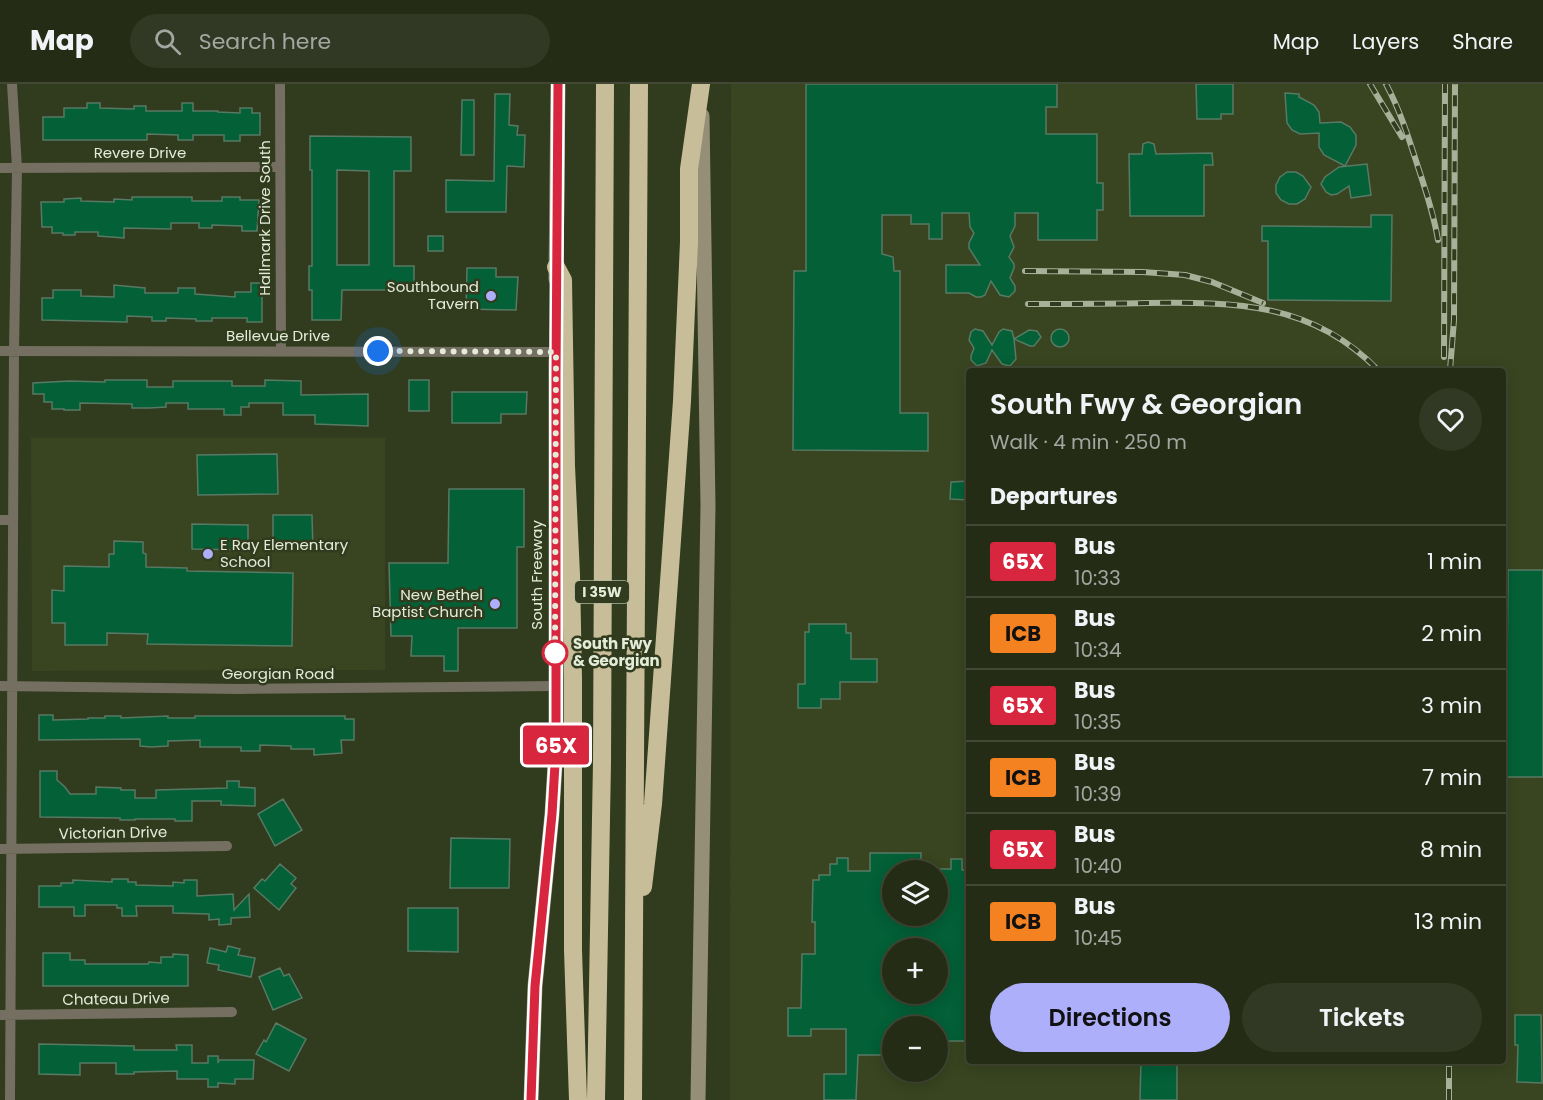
<!DOCTYPE html>
<meta charset="utf-8">
<style>
body{margin:0;font-family:Poppins,sans-serif;background:#313823;color:#f1f3f6;height:100vh;display:flex;flex-direction:column;font-size:22px;white-space:nowrap}
*{box-sizing:border-box;margin:0}
p{font-size:20px;color:#a3a7a1}
.icon{flex:none;width:33px;height:33px;fill:none;stroke:currentColor;stroke-width:2;stroke-linecap:round;stroke-linejoin:round}
.map{position:relative;flex:1;overflow:hidden}
.side{position:absolute;left:966px;top:284px;width:540px;height:696px;display:flex;flex-direction:column;background:#252c16;border-radius:6px;box-shadow:0 3px 15px #0003,0 0 0 2px #424835}
.side>*{flex:none}
.badge{padding:0 12px;border-radius:4px;font-size:21px;line-height:39px}
.tools{position:absolute;left:882px;top:776px;display:grid;gap:12px}
.tools a{display:grid;place-items:center;width:66px;height:66px;border-radius:50%;background:#252c16;box-shadow:0 3px 15px #0003,0 0 0 2px #424835;font-size:30px}
.you{position:absolute;width:30px;height:30px;margin:-15px;border:4px solid #fff;border-radius:50%;background:#1a73e8;box-shadow:0 0 0 9px #1a73e833}
.map>.badge{position:absolute;translate:-50% -50%;box-shadow:0 0 0 3px #fff}
h2{padding:0 24px;font-size:22px;line-height:54px}
.round{display:grid;place-items:center;flex:none;width:63px;height:63px;border-radius:32px;background:#313823}
.head{display:flex;align-items:center;justify-content:space-between;height:102px;padding:0 24px}
h1{font-size:28px;font-weight:600;line-height:45px}
.primary-button{display:flex;gap:12px;margin-top:auto;padding:12px 24px}
.primary-button a{flex:1;height:69px;border-radius:36px;background:#adaffb;color:#111;font-size:24px;font-weight:600;line-height:69px;text-align:center}
.primary-button a+a{background:#313823;color:#f1f3f6}
ul{padding:0;list-style:none}
li{display:flex;align-items:center;gap:18px;height:72px;padding:0 24px;border-top:2px solid #424835}
li div{flex:1}
li b{display:block;font-size:22px}
li em{font-style:normal}
li .badge{min-width:66px;font-weight:700;text-align:center}
header{display:flex;align-items:center;gap:36px;box-sizing:border-box;height:84px;padding:0 30px;background:#252c16;border-bottom:2px solid #424835}
header strong{font-size:28px}
nav{display:flex;gap:33px;margin-inline-start:auto;font-size:21px}
.search{width:420px;height:54px;background:#313823;display:flex;align-items:center;gap:15px;box-sizing:border-box;padding:0 21px;border-radius:33px;color:#a3a7a1;font-size:22px}
.map>svg:first-child{display:block}
.built{fill:#394520;fill-rule:evenodd}
.building{fill:#036037;stroke:#587964;stroke-width:1.5;fill-rule:evenodd}
.lines{fill:none;stroke-linecap:round;stroke-linejoin:round}
.street{stroke:#746f61;stroke-width:10}
.secondary{stroke:#968f78;stroke-width:15}
.highway{stroke:#c8bd99;stroke-width:18}
.rail-casing{stroke:#a8b09a;stroke-width:6}
.rail{stroke:#313b1d;stroke-width:4;stroke-dasharray:11;stroke-linecap:butt}
.line-casing{stroke:#fff;stroke-width:14}
.line{stroke:#d7263d;stroke-width:9}
.walk{stroke:#e4ebd9;stroke-width:6;stroke-dasharray:0 10.8}
.poi-dot{fill:#adaffb;stroke:#313b1d;stroke-width:2}
.stop-dot{fill:#fff;stroke:#d7263d;stroke-width:3}
.labels{text-anchor:middle;stroke-width:5;stroke-linejoin:round;paint-order:stroke}
.shield{fill:#313b1d;stroke:#aeb6a1;stroke-width:1.5}
.shield-label{font-size:14px;font-weight:bold;fill:#e4ebd9}
.street-label{font-size:15px;fill:#e4ebd9;stroke:#313b1d}
.poi-label{font-size:15px;fill:#e4ebd9;stroke:#313b1d;text-anchor:end}
.stop-label{font-size:15px;font-weight:bold;fill:#e4ebd9;stroke:#313b1d;text-anchor:start}
</style>
<header>
<strong>Map</strong>
<div class="search"><svg class="icon" aria-label="search" viewBox="0 0 24 24"><circle cx="10" cy="10" r="6"/><path d="M15 15l6 6"/></svg>Search here</div>
<nav><a>Map</a><a>Layers</a><a>Share</a></nav>
</header>
<div class="map">
<svg width="1543" height="1016" viewBox="0 0 1543 1016">
<rect width="100%" height="100%" fill="#313b1d"/>
<path class="built" d="M731,0H1543V1016H730ZM969,286H1503V976H969ZM892,786H938V831H892ZM892,864H938V909H892ZM892,942H938V987H892Z
M31,354H385V586L32,587Z"/>
<path class="building" d="M806,0H1057V23H1046V50H1097V99H1103V126H1097V156H1038V129H1015V142L1010,152L1014,163L1009,173L1014,180V184L1010,194L1015,202V207L1009,213L1000,211L991,197L985,211L981,213H976L969,209H946V181H980L969,164V159L974,149L970,143L969,129H942V155H929V140H911V131H882V170L893,173L894,187H900V329H928V367L793,366L794,187H806Z
M1196,0H1233V30H1221V35H1197Z
M1285,9L1299,10V13L1314,21L1319,28L1320,39L1341,38L1350,43L1356,51V61L1345,82L1324,71L1319,63V49L1300,50L1292,46L1287,39Z
M495,10H510L509,41L518,42L517,51H525L524,83L507,82L506,128H446V96L494,97Z
M462,16H474V71H461Z
M87,19H100V24L134,25V22H146V27H182V19H193V27H218V28L240,29V24H252V29H260V51H240V57H224V51H193V56H178V51L147,50V56H43V33H64V24H87Z
M310,52L411,53V87H394V182H414V206H342L341,236H312V206H309V182H312V86H310ZM337,86L369,87V181H337Z
M1148,58L1154,60L1156,70L1212,69L1213,81H1204V132H1130L1129,70H1142L1143,60Z
M1367,80L1371,111L1351,114L1349,102L1337,110L1331,111L1326,108L1321,100L1325,93L1339,83Z
M1287,88H1296L1303,92L1311,103L1305,115L1297,120H1289L1281,116L1276,109V101L1280,93Z
M132,113H192V117H222V113H240V116H259L257,147H242V142L212,141V144H199V139H171V145L124,144V154L98,152V148H75V151H63V149H52V143H42L41,118H64V115L81,114V117L114,118V115L132,116Z
M1371,131H1392L1391,217L1268,216V157H1262V142L1371,143Z
M428,152H443V167H428Z
M467,184H496V193H518L516,226L466,225Z
M251,199H262V238H247V234H212V237H196V235L166,234V237H152V233L127,232V238L42,236V214H53V206H81V212L114,213V201L145,204V209H178V204H195V210L235,213V208H251Z
M975,245L983,247L992,261L999,248L1003,245L1012,247L1014,255L1029,246L1037,247L1041,253L1034,262H1030L1014,255L1016,275L1010,282L1002,280L992,266L986,279L977,282L971,276V272L974,264L969,256L971,248Z
M1051 254a9 9 0 1 1 18 0a9 9 0 1 1-18 0Z
M105,296H147V303H173V297H232V302H265V296L301,297V311L368,310V342L315,340V331H283V319H249V323H241V331H224V325H188V319H166V323L149,324H132V320L80,319V326H64V325H52V318H44V310H33V299L69,297L105,298Z
M409,296H429V327H409Z
M452,308H527L526,330H501V339H452Z
M277,370L278,410L198,411L197,371Z
M969,397V416L950,415L951,398Z
M449,405H524V463H517V544H458V587H444V572H411L412,552H391L389,479H448Z
M273,431H312L313,467H273Z
M192,440L248,441V466L192,465Z
M114,457L143,458V469L146,470V483L187,484V487L293,489L292,562L147,560L148,550L107,549V561H65V539H52V506L64,507V482L109,483V470H114Z
M1508,486H1543V693H1506Z
M809,540H846V549H851V575H877V598H840V615H821V624H798V600H805V548H809Z
M39,631H53V636L88,635V634H105V632H121V634L168,632V634H195V632H345V635H354V656H341L342,669L314,671V665H291V662L260,661V667H241V663H200V656L168,657V662L151,663L140,662V655L39,656Z
M40,687H57V696L65,703L70,710H96V703L121,704V706H135V714H156V706L227,704V697H239V703L255,704V722L221,721V717H192V737H175V735H135V736H120V734L40,733Z
M283,715L302,746L275,762L258,730Z
M451,754L510,755L509,804H450Z
M870,769H921V786H892V831H938V785H951V775H962V786H969V957H938V942H892V971H858L856,1016H824V990H846V945H811V952H788V924H801L802,870H815V838H812L813,796H819V791H830V780H837V774H848V787H870ZM892,864H938V909H892Z
M280,780L296,794L291,800L296,804L279,826L254,804L262,795L265,797Z
M112,795H128V798H136V801L173,802V798L184,799V796H197V812L233,810L234,826L249,810L250,833L231,834V840L219,841V835L209,836V830L173,829V822H136L137,832H122V824H117V821H85V832H74V823H39V802H61V799H73V796L112,798Z
M408,824H458V868L408,867Z
M228,862L240,865L238,871L255,874L251,893L218,886L219,881L207,879L210,864L226,868Z
M43,869H70V876H85V880H148L149,878L161,879V873H173V870L188,871V902H43Z
M280,884L284,892L289,890L302,914L273,926L259,893Z
M1515,931H1541L1542,999L1517,998L1518,961H1515Z
M276,939L306,955L289,987L256,970L264,956L266,958Z
M39,960L134,962V966H177L176,961H192V979H208V972H218V979L219,976H254L253,995H235V1000L218,999V1003H208V995H177V987L134,988V990H116V979H80V991L39,990Z
M1141,976H1177V1016H1140Z"/>
<g class="lines">
<path class="street" d="M280,0L281,267
M0,84L280,83
M0,267L556,268
M0,436H13
M0,602L240,605L555,602
M0,765L227,762
M0,931L232,928
M10,1016L14,267L17,84L12,0"/>
<path class="secondary" d="M556,195L558,0
M531,1016L535,902L552,730L556,664V276
M698,1016L708,422L702,32"/>
<path class="highway" d="M556,183L563,196L566,382L571,491L573,595V866L578,1016
M643,803L653,720L682,317L689,158V85L701,0
M596,1016L602,678L605,0
M633,1016L639,0"/>
<defs>
<path id="rail" d="M1370,0L1402,53
M1386,0C1400,26 1409,55 1418,83C1426,107 1434,131 1438,156
M1025,187L1143,188L1185,191L1212,198L1263,219
M1028,220C1068,220 1108,220 1148,219C1235,218 1312,218 1378,286
M1444,273L1445,0
M1450,286L1454,236L1455,0
M1449,1016V976"/>
</defs>
<use href="#rail" class="rail-casing"/>
<use href="#rail" class="rail"/>
</g>
<g class="lines">
<defs>
<path id="line" d="M531,1016L535,902L552,730L556,664V291L558,0"/>
</defs>
<use href="#line" class="line-casing"/>
<use href="#line" class="line"/>
<path class="walk" d="M378,267L556,268L555,580V569"/>
</g>
<g class="poi-dot">
<circle cx="491" cy="212" r="6"/>
<circle cx="208" cy="470" r="6"/>
<circle cx="495" cy="520" r="6"/>
</g>
<circle class="stop-dot" cx="555" cy="569" r="12"/>
<g class="labels">
<rect class="shield" x="575" y="497" width="54" height="22" rx="4.5"/>
<g class="shield-label">
<text x="602" y="513">I 35W</text>
</g>
<g class="street-label">
<text x="140" y="74">Revere Drive</text>
<text transform="translate(265 134) rotate(-90)" y="5">Hallmark Drive South</text>
<text x="278" y="257">Bellevue Drive</text>
<text transform="translate(537 491) rotate(-90)" y="5">South Freeway</text>
<text x="278" y="595">Georgian Road</text>
<text transform="translate(113 749) rotate(-1)" y="5">Victorian Drive</text>
<text transform="translate(116 915) rotate(-1)" y="5">Chateau Drive</text>
</g>
<g class="poi-label">
<text x="479" y="208">Southbound<tspan x="479" dy="17">Tavern</tspan></text>
<text x="220" y="466" text-anchor="start">E Ray Elementary<tspan x="220" dy="17">School</tspan></text>
<text x="483" y="516">New Bethel<tspan x="483" dy="17">Baptist Church</tspan></text>
</g>
<g class="stop-label">
<text x="573" y="565">South Fwy<tspan x="573" dy="17">&amp; Georgian</tspan></text>
</g>
</g>
</svg>
<div class="tools">
<a><svg class="icon" aria-label="layers" viewBox="0 0 24 24"><path d="M12 4l9 5-9 5-9-5zM3 14l9 5 9-5"/></svg></a>
<a>+</a>
<a>−</a>
</div>
<div class="you" style="left:378px;top:267px"></div>
<b class="badge" style="left:556px;top:661px;background:#d7263d;color:#fff">65X</b>
<section class="side">
<div class="head"><div><h1>South Fwy &amp; Georgian</h1><p>Walk · 4 min · 250 m</p></div><a class="round"><svg class="icon" aria-label="heart" viewBox="0 0 24 24"><path d="M12 20l-8-8c-3-5 5-10 8-4 3-6 11-1 8 4z"/></svg></a></div>
<h2>Departures</h2>
<ul>
<li><span class="badge" style="background:#d7263d;color:#fff">65X</span><div><b>Bus</b><p>10:33</p></div><em>1 min</em></li>
<li><span class="badge" style="background:#f58220;color:#111">ICB</span><div><b>Bus</b><p>10:34</p></div><em>2 min</em></li>
<li><span class="badge" style="background:#d7263d;color:#fff">65X</span><div><b>Bus</b><p>10:35</p></div><em>3 min</em></li>
<li><span class="badge" style="background:#f58220;color:#111">ICB</span><div><b>Bus</b><p>10:39</p></div><em>7 min</em></li>
<li><span class="badge" style="background:#d7263d;color:#fff">65X</span><div><b>Bus</b><p>10:40</p></div><em>8 min</em></li>
<li><span class="badge" style="background:#f58220;color:#111">ICB</span><div><b>Bus</b><p>10:45</p></div><em>13 min</em></li>
</ul>
<div class="primary-button"><a>Directions</a><a>Tickets</a></div>
</section>
</div>
